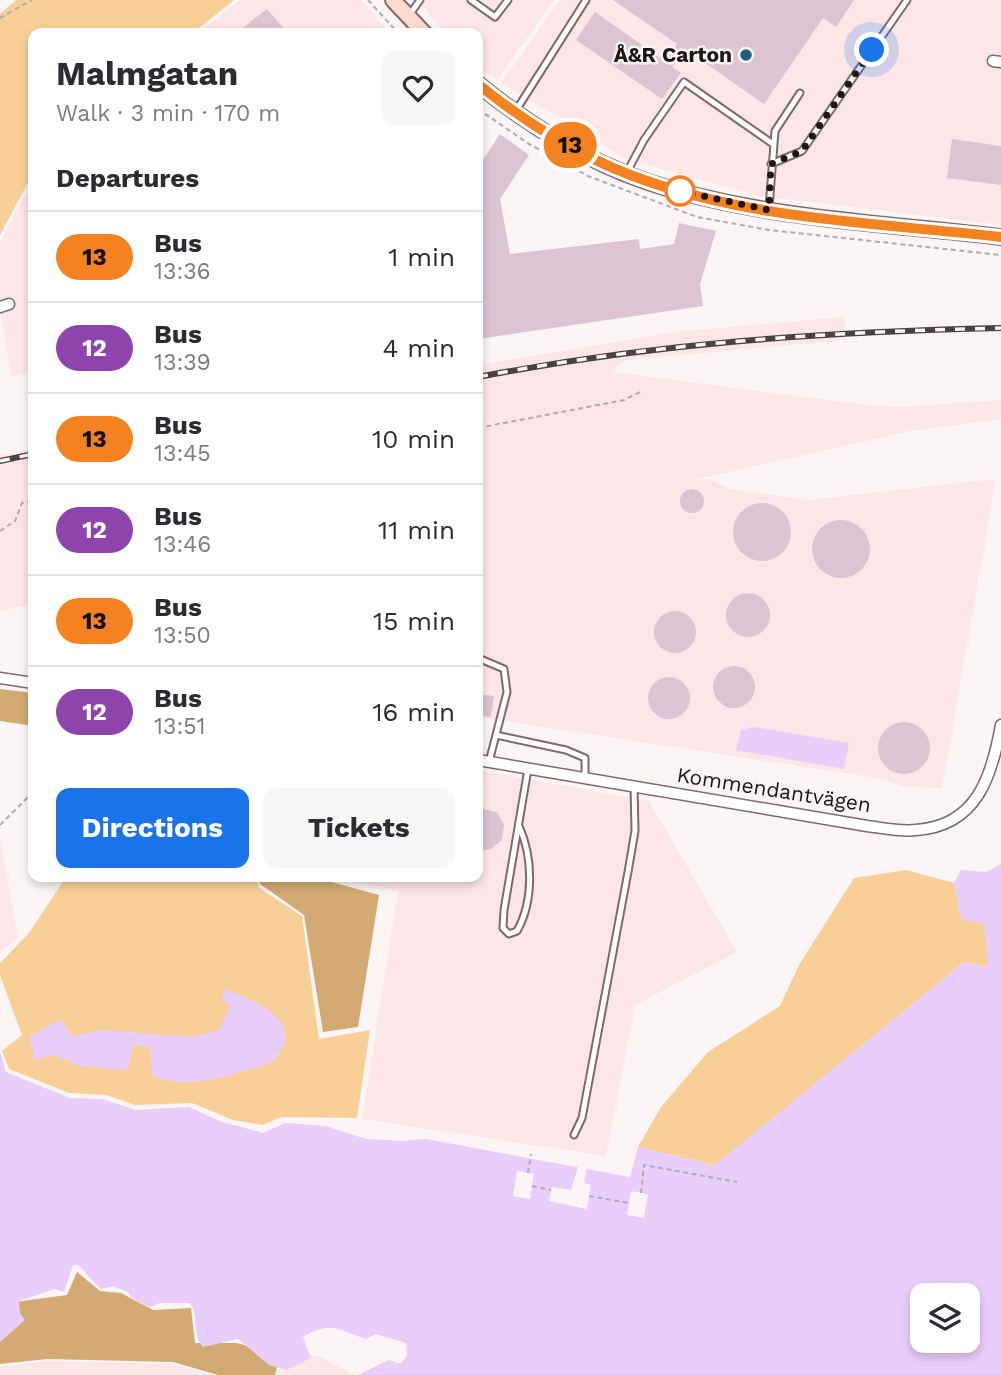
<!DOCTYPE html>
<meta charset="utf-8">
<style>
body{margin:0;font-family:"Work Sans",sans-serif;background:#f7f7f7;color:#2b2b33;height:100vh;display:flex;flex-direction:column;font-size:26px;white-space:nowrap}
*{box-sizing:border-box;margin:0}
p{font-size:23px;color:#7c7c81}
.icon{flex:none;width:38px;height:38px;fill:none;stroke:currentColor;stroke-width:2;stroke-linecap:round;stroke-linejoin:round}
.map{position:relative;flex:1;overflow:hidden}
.details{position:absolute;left:28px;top:28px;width:455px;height:854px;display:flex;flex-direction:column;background:#fff;border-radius:14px;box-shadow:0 4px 10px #0003}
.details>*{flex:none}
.badge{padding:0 14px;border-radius:23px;font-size:24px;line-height:46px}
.buttons{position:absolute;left:910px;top:1283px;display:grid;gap:14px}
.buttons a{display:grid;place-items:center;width:70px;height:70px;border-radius:14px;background:#fff;box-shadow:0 4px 10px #0003;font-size:35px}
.you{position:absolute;width:35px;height:35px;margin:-18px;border:5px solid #fff;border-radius:50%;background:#1a73e8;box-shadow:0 0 0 10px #1a73e833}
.map>.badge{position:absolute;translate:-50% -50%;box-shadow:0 0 0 4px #fff}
h2{padding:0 28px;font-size:26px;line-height:63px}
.round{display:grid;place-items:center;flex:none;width:74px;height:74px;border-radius:14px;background:#f7f7f7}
.head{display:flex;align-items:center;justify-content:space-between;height:119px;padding:0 28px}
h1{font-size:33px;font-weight:700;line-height:52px}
.action{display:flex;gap:14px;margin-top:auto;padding:14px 28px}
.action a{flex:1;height:80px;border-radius:14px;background:#1a73e8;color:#fff;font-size:28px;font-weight:700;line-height:80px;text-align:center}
.action a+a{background:#f7f7f7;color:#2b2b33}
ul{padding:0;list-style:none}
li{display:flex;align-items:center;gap:21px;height:91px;padding:0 28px;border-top:2px solid #e1e1e2}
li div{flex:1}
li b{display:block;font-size:26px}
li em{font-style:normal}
li .badge{min-width:77px;font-weight:700;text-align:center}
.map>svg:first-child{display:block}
.built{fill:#fde6e8}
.green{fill:#f9cf98}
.forest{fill:#d3aa74}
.water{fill:#e9cdfa;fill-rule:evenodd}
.pier{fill:#fbf5f5}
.building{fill:#dcc4d2}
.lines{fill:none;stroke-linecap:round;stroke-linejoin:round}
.lane-casing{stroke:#81686a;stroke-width:9}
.street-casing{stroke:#81686a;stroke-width:13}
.secondary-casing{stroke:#81686a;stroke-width:18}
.path{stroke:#b2abab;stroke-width:2;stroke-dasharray:5 3.5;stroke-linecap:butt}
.lane{stroke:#fff;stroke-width:5}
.street{stroke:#fff;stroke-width:10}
.secondary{stroke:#fedccd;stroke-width:14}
.rail-casing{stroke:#4a4242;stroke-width:6}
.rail{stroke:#fbf5f5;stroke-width:3.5;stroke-dasharray:10;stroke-linecap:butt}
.line-casing{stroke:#fff;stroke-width:16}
.line{stroke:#f58220;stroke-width:10}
.walk{stroke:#1e1515;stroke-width:7;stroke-dasharray:0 12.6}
.poi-dot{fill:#1f6175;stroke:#fbf5f5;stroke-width:2.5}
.stop-dot{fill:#fff;stroke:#f58220;stroke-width:3.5}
.labels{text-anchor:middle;stroke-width:5;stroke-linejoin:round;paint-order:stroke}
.poi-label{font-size:21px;font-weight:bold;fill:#1e1515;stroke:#fbf5f5;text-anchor:end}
.street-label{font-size:21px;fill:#1e1515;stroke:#fbf5f5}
</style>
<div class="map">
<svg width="1001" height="1375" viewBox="0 0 1001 1375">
<rect width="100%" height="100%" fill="#fbf5f5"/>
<path class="built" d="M240,0H361L389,33H198Z
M417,0H554L497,80L478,65V33H445Z
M560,0H1001V225L760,196L626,159L501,83Z
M33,179V372L11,377L0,310V243Z
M844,317L846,340L625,360L612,372L866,405L901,407L1001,400V419L910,431L694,480L710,479L730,489L808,500L996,479L942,788L906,787L877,778L478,717V365L673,332Z
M33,449V604L0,611V456Z
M478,770L649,801L737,952L635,1005L606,1156L362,1119L398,891L336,877H478Z
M0,836L18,938L0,952Z
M283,1353L319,1356L354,1375H277Z
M47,1361L172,1364L212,1375H0V1367Z"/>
<path class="green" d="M16,0H234L193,33H33V173L0,235V14Z
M906,870L954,883L961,918L984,924L989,967L964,962L716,1165L638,1147L661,1107L708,1052L780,1006L799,965L854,878Z
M66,877H258V887L302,916L319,1039L370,1030L357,1118L281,1117L263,1125L233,1120L192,1103L135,1105L106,1095L69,1093L9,1069L2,1051L22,1035L0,975V963L29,933Z"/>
<path class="forest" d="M0,689L33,693V726L0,721Z
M260,877H328V881L379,895L358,1027L323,1032L304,915L260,884Z
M77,1272L100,1291L121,1293L153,1310L191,1308L195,1343H236L281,1353L275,1375H218L173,1362L47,1359L0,1364V1304L67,1295Z"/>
<path class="water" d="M754,727L849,743L844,769L736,750L741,730Z
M1001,864V1375H358L389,1360L401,1364L407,1355L406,1343L376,1334L366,1339C338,1330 331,1320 303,1337L311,1358L287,1370L269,1365L238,1339L203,1347C191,1333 200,1317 190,1303H160L149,1307L132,1299L128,1292L113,1286L101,1289L78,1265H73L64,1292L54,1289L19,1301L20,1313L25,1320L0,1342V1051L6,1072L70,1098L102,1099L136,1110L189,1107L222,1122L263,1133L285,1123L326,1126L366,1139L403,1141L426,1139L630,1177L638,1147L715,1165L964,962L988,967L984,924L961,919L954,883L961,870L986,872ZM922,1295H968V1340H922Z
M225,989C246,998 294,1013 284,1045C282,1051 275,1058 271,1063C233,1074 191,1092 152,1076L150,1048L134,1045L127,1070L79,1066L54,1055L35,1060L29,1036L62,1019L72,1036L102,1030L190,1037L219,1030L230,1006L222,1000Z"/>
<path class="pier" d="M579,1164L587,1166L584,1183L591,1185L587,1209L549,1201L552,1187L571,1190Z
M517,1171L534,1174L530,1199L513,1196Z
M631,1191L648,1194L644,1218L627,1215Z"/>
<path class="building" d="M613,0H854L836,27L823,18L764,104L685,49L672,67L681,73L662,99L576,40L595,12L665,61L677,44Z
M267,9L288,33H236Z
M500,134L529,155L500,199L510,254L639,239L640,249L674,244L679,223L716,231L700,284L703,306L478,339V167Z
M952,139L1001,146V185L947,178Z
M680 501a12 12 0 1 1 24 0a12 12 0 1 1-24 0Z
M733 532a29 29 0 1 1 58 0a29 29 0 1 1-58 0Z
M812 549a29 29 0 1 1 58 0a29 29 0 1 1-58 0Z
M726 615a22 22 0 1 1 44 0a22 22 0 1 1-44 0Z
M654 632a21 21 0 1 1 42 0a21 21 0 1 1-42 0Z
M713 687a21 21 0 1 1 42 0a21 21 0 1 1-42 0Z
M648 698a21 21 0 1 1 42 0a21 21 0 1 1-42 0Z
M478,694L494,696L491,717L478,715Z
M878 748a26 26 0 1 1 52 0a26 26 0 1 1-52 0Z
M478,808L497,812L504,824L502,840L491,849L478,851Z"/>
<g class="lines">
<defs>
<path id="lane" d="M471,0L495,17L508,0
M410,14L420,0
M515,112L586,0
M771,164L802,151L907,0
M626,174L644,140L684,82L773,144
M769,208L775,131L800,93
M478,658L504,669L507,692L489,762
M496,735L566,750L585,758V778
M519,826C533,857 534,901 517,931L509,934L503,928L504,910L528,769
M574,1135L582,1118L628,872L635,831L634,786"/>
<path id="street" d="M993,61L1001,62
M0,307L9,304
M0,678L33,683
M478,760L867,826C883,828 901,832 916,830C977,826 992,776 1001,725"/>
<path id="secondary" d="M393,0L424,33
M478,84C527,124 588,162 648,182C761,219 884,223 1001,237"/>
</defs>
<use href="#lane" class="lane-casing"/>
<use href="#street" class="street-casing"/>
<use href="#secondary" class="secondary-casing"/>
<path class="path" d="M368,0L398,33
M0,18L32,0
M478,109L529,144L588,176L697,217L769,230L1001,255
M478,428L624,400L642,391
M0,531L15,521L22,503L33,500
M0,825L33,792
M528,1173L531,1154
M532,1186L551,1190
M641,1193L644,1165L737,1182
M589,1196L629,1203"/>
<use href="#lane" class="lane"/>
<use href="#street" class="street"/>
<use href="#secondary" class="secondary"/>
<defs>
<path id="rail" d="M478,377C655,343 822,332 1001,328
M0,461L33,454"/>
</defs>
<use href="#rail" class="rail-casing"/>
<use href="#rail" class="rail"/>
</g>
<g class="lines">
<defs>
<path id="line" d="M478,84C523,121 579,156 633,176C749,220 879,223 1001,237"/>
</defs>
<use href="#line" class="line-casing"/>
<use href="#line" class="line"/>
<path class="walk" d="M680,191L769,210L771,164L802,151L872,50"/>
</g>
<circle class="poi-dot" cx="746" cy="55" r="7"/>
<circle class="stop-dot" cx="680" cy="191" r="14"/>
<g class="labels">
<g class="poi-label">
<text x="732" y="62">Å&amp;R Carton</text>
</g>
<g class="street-label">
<text transform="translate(774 790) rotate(9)" y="7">Kommendantvägen</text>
</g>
</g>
</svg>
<div class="buttons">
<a><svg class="icon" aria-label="layers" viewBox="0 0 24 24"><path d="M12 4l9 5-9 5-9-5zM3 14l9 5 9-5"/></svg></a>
</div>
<div class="you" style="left:872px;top:50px"></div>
<b class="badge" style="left:570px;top:145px;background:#f58220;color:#111">13</b>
<section class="details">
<div class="head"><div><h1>Malmgatan</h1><p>Walk · 3 min · 170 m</p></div><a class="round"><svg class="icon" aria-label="heart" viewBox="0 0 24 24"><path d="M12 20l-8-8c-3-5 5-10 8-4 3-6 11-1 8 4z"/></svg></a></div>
<h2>Departures</h2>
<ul>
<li><span class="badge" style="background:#f58220;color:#111">13</span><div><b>Bus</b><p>13:36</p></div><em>1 min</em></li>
<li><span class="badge" style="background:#8e44ad;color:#fff">12</span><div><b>Bus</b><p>13:39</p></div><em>4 min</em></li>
<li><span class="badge" style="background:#f58220;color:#111">13</span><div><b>Bus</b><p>13:45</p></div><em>10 min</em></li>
<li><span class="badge" style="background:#8e44ad;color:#fff">12</span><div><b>Bus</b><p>13:46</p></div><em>11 min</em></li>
<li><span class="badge" style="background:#f58220;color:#111">13</span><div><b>Bus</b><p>13:50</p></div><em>15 min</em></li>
<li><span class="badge" style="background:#8e44ad;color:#fff">12</span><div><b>Bus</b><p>13:51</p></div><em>16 min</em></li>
</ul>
<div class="action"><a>Directions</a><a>Tickets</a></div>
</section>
</div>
